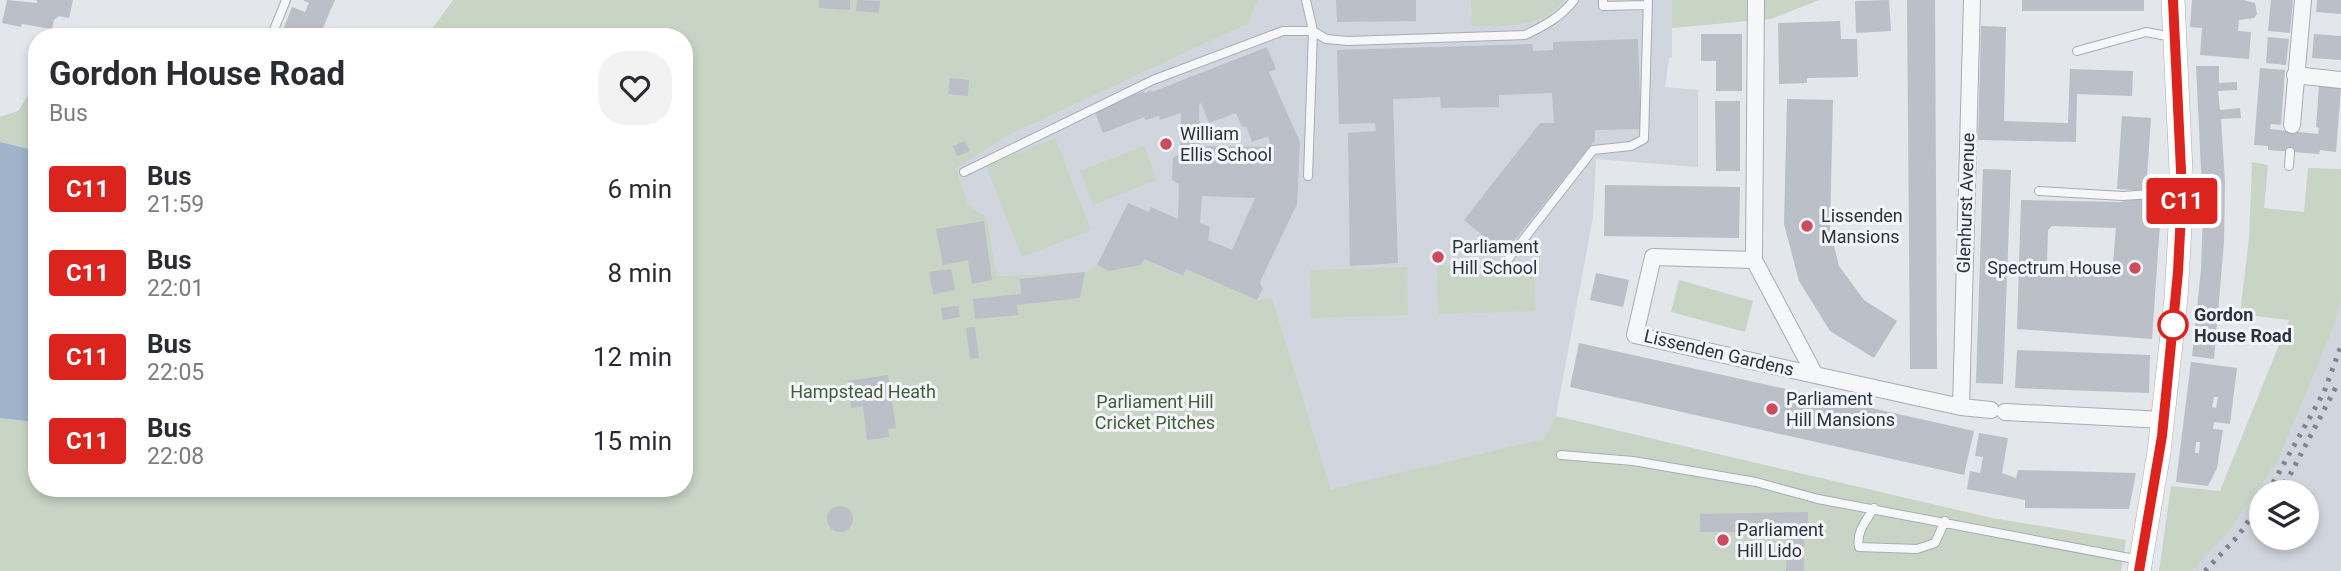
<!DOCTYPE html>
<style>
body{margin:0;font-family:Roboto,sans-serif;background:#f2f2f3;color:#2b2b33;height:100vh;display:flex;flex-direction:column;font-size:26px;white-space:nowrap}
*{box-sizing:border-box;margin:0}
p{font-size:23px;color:#7c7c81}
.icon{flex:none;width:38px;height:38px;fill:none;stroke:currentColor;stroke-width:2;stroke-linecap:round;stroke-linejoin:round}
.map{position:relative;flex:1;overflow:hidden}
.details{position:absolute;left:28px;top:28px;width:665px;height:469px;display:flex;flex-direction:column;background:#fff;border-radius:28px;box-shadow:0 4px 10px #0003}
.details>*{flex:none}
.badge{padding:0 14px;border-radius:5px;font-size:24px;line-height:46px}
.controls{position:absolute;left:2249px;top:480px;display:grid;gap:14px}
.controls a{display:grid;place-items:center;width:70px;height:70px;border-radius:50%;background:#fff;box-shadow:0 4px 10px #0003;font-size:35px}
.map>.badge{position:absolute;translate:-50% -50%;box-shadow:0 0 0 4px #fff}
.round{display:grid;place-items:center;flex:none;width:74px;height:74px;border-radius:28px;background:#f2f2f3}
.head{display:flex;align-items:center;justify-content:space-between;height:119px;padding:0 21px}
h1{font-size:33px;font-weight:700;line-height:52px}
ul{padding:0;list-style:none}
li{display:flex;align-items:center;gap:21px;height:84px;padding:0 21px}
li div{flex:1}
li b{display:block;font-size:26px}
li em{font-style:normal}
li .badge{min-width:77px;font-weight:700;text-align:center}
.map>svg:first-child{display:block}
.built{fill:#d1d5dd;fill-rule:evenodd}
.green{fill:#c8d5c4}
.water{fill:#9fb3ca}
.building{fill:#babfc8;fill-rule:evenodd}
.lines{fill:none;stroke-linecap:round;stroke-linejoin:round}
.lane-casing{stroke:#a8adb5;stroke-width:10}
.street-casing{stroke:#a8adb5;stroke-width:18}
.secondary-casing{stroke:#a8adb5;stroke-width:24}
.lane{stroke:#f6f7f9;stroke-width:8}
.street{stroke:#f6f7f9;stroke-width:16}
.secondary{stroke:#fff;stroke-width:23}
.rail{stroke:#7d8594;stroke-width:5;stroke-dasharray:3.5 7;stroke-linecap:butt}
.line-casing{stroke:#fff;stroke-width:16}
.line{stroke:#dc241f;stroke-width:10}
.poi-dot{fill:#cd4b5d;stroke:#f3f5f8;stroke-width:2.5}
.stop-dot{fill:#fff;stroke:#dc241f;stroke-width:3.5}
.labels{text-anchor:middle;stroke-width:6;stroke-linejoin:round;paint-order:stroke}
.poi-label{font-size:18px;fill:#2b3343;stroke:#f3f5f8;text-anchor:start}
.street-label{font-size:18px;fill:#2b3343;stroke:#f3f5f8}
.stop-label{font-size:18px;font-weight:bold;fill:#2b3343;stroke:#f3f5f8;text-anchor:start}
.park-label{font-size:18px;fill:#3f5f38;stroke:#f3f5f8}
</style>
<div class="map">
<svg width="2341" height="571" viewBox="0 0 2341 571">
<rect width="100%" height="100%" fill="#e3e6eb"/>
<path class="built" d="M1258,0H1672V57L1669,58L1665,87L1698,90V167L1596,159L1593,217L1556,416L1544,439L1410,473L1331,489L1272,297L1257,300L1186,270L1183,276L1144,259L1141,265L1109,271L1097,265L1085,272L997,276L987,217L969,207L956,169L1007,136L1249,23Z
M2341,301V571H2166L2278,461L2333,329ZM2261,492H2306V537H2261Z"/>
<path class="green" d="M453,0H1258L1249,23L1007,136L956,169L969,206L987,217L997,276L1085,272L1097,265L1109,271L1141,265L1144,259L1182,276L1186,269L1257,300L1272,297L1331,489L1544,439L1556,416L1992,518L2126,540L2121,571H0V117L18,111L29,94L37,99V488H684V37H426Z
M1471,0H1565C1541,30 1506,25 1472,26Z
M1672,0H1819L1771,19L1672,28Z
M1055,138L1091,230L1022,257L986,166Z
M1144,146L1157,180L1093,205L1080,171Z
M2252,162L2268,165L2264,208L2304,212L2308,168L2341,169V301L2333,329L2278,461L2227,533L2192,571H2159L2171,486L2220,491L2289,320L2240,314L2249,238Z
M1534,264L1535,311L1438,314L1437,266Z
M1407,267L1408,315L1311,318L1310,270Z
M1679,280L1753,301L1745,332L1671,312Z"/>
<path class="water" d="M0,142L37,151V422L0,418Z"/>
<path class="building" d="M7,0L37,3V0H73L69,18L59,16L54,20L52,29L22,24L21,27L2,23Z
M303,0H335L319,37L281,35L292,7L305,12L309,3Z
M819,0H850V10L819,8Z
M857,0L880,1L879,13L856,11Z
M1336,0H1416V21L1337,22Z
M1889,0L1891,31L1856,33L1855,1Z
M1907,0H1935L1937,369H1910Z
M2022,0H2144V11H2022Z
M2192,0H2243L2255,3L2257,14L2254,18L2239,20L2238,31L2251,32L2249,59L2200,55L2202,28L2190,27Z
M2271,0H2293L2290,33L2268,31Z
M2317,0H2341V14L2316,12Z
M1840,21L1841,39H1857L1858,77L1807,78V83L1779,84L1778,23Z
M1981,26L2006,27L2004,121L2068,123L2070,69L2133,71L2132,96L2077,94L2076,142L1978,140Z
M1701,34H1742V91H1716V61H1701Z
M2314,34L2341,36V60L2312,58Z
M2268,37L2289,39L2286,65L2266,63Z
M1638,39L1641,129L1595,130V140L1504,253L1464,220L1540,123H1554L1552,93L1499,95V107L1441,108L1440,97L1393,99L1398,263L1350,266L1348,133L1376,131L1375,123L1339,124L1337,50L1532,44L1533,51L1553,50V42Z
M1267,47L1276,69L1269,72L1300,142L1297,204L1260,282L1263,289L1257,300L1186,269L1183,276L1144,259L1141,265L1109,271L1097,265L1128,203L1149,212L1151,207L1178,219L1179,184L1172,180L1173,158L1180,154L1181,113L1160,120L1159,116L1146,120L1144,117L1103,133L1094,110L1144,91L1145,93L1151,90L1152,92ZM1201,103L1209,123L1236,113L1242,127L1246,126L1252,142L1268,136L1271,147L1200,146L1199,105ZM1202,196L1255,198L1232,250L1208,240L1210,227L1200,223Z
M2196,66H2219V83L2237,82V90L2218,91L2220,110L2240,108L2241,118L2221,119L2225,182L2224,242L2214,359L2192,356L2201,270L2203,211Z
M2260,68L2285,70L2281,125L2271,124L2270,129L2318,134L2319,128L2316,127L2319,86L2341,88L2336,152L2320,150L2319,154L2268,150V146L2254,145Z
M950,78L969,80L968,96L948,94Z
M1787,99L1833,100L1830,229L1839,266L1864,300L1897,321L1874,358L1830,331L1799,281L1784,224Z
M1715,101H1740V171H1716Z
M2122,116L2151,118L2146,191L2117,189Z
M965,141L970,151L957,156L953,146Z
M1983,169L2011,170L2003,384L1976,383Z
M1605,185L1740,187L1739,238L1604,236Z
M2162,194L2152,339L2017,329L2021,200L2120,202ZM2052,226L2116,228L2112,274L2051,270L2047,265L2048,230Z
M984,221L992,280L972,284L968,260L943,265L936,229Z
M951,269L955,290L933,294L929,272Z
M1085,272L1080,298L1017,305L1018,315L975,319L973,299L1021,294L1020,279Z
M1596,273L1629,280L1623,307L1590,300Z
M958,306L960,317L943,320L941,308Z
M975,327L979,358L970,359L966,328Z
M1579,343L1974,431L1964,475L1570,387Z
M2017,350L2150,355L2149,393L2015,388Z
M2191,362L2237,368L2230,424L2214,422L2213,429L2223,430L2217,468L2208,486L2176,482ZM2214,397H2218L2216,408L2212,407ZM2196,442H2200L2199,453H2195Z
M888,375L896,428L888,429L889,437L867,440L863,406L851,408L848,381Z
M1979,433L2008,438L2002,473L2016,478L2018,470L2136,473L2129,509L2025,508V500L1967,489L1970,471L1980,473L1983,457L1975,456Z
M827 519a13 13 0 1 1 26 0a13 13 0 1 1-26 0Z
M1808,512V533H1804V571H1786L1787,532H1700V514Z
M1720,539H1727V547H1720Z
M1737,543H1745V550H1737Z"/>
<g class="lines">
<defs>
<path id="lane" d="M1306,0L1313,31L1326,39L1348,41L1525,35C1544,26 1561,17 1574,0
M1603,0V6L1648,5
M271,37L286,0
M2077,51L2146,32L2172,37
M2289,166L2290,152
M964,172L1153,80L1283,31H1313L1308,176
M2039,191L2123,196L2179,192
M1509,258L1593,150L1631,146L1644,139L1648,0
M1561,455L1633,461L1756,482L1818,499L2140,560
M1874,508C1866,521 1856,532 1859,547L1917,549L1935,543L1945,521"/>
<path id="street" d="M1756,0L1754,260L1815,375L1961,407L1991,410
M2295,75L2341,80
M2292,125L2303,0
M1754,260L1653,257L1635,335L1815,375
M1961,407L1972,0
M2005,412L2164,420"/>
<path id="secondary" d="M2139,571L2159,452L2176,298L2182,192L2173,0"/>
</defs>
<use href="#lane" class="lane-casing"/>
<use href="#street" class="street-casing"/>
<use href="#secondary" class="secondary-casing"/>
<use href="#lane" class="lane"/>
<use href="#street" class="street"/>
<use href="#secondary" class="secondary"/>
<path class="rail" d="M2268,492L2324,392L2341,346
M2278,492L2291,473L2336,387
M2205,571L2238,536L2261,503"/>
</g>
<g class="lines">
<defs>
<path id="line" d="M2139,571L2162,436L2178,272L2182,192L2173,0"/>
</defs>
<use href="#line" class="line-casing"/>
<use href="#line" class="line"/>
</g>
<g class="poi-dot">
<circle cx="1166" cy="144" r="7"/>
<circle cx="1807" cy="226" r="7"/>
<circle cx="1438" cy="257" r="7"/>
<circle cx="2135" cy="268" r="7"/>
<circle cx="1772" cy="409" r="7"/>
<circle cx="1723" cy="540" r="7"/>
</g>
<circle class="stop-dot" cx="2173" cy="325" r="14"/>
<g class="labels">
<g class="poi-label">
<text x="1180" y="140">William<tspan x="1180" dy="21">Ellis School</tspan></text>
<text x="1821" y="222">Lissenden<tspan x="1821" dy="21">Mansions</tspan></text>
<text x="1452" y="253">Parliament<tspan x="1452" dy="21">Hill School</tspan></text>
<text x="2121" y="274" text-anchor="end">Spectrum House</text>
<text x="1786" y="405">Parliament<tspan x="1786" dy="21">Hill Mansions</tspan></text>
<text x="1737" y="536">Parliament<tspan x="1737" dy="21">Hill Lido</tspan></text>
</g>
<g class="street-label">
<text transform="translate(1966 203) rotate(-88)" y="6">Glenhurst Avenue</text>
<text transform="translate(1719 353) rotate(13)" y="6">Lissenden Gardens</text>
</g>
<g class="stop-label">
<text x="2194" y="321">Gordon<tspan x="2194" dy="21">House Road</tspan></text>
</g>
<g class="park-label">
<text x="863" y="398">Hampstead Heath</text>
<text x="1155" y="408">Parliament Hill<tspan x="1155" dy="21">Cricket Pitches</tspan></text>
</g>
</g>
</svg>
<div class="controls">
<a><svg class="icon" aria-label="layers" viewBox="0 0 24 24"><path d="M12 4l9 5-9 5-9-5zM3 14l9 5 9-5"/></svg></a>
</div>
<b class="badge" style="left:2182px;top:201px;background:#dc241f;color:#fff">C11</b>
<section class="details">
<div class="head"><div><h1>Gordon House Road</h1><p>Bus</p></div><a class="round"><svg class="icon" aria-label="heart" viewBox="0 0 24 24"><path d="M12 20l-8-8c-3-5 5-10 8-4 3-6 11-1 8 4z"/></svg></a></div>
<ul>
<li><span class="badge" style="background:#dc241f;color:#fff">C11</span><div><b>Bus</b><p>21:59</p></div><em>6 min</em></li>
<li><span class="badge" style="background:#dc241f;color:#fff">C11</span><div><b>Bus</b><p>22:01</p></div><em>8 min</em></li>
<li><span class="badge" style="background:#dc241f;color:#fff">C11</span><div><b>Bus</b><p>22:05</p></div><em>12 min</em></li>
<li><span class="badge" style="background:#dc241f;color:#fff">C11</span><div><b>Bus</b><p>22:08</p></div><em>15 min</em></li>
</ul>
</section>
</div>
